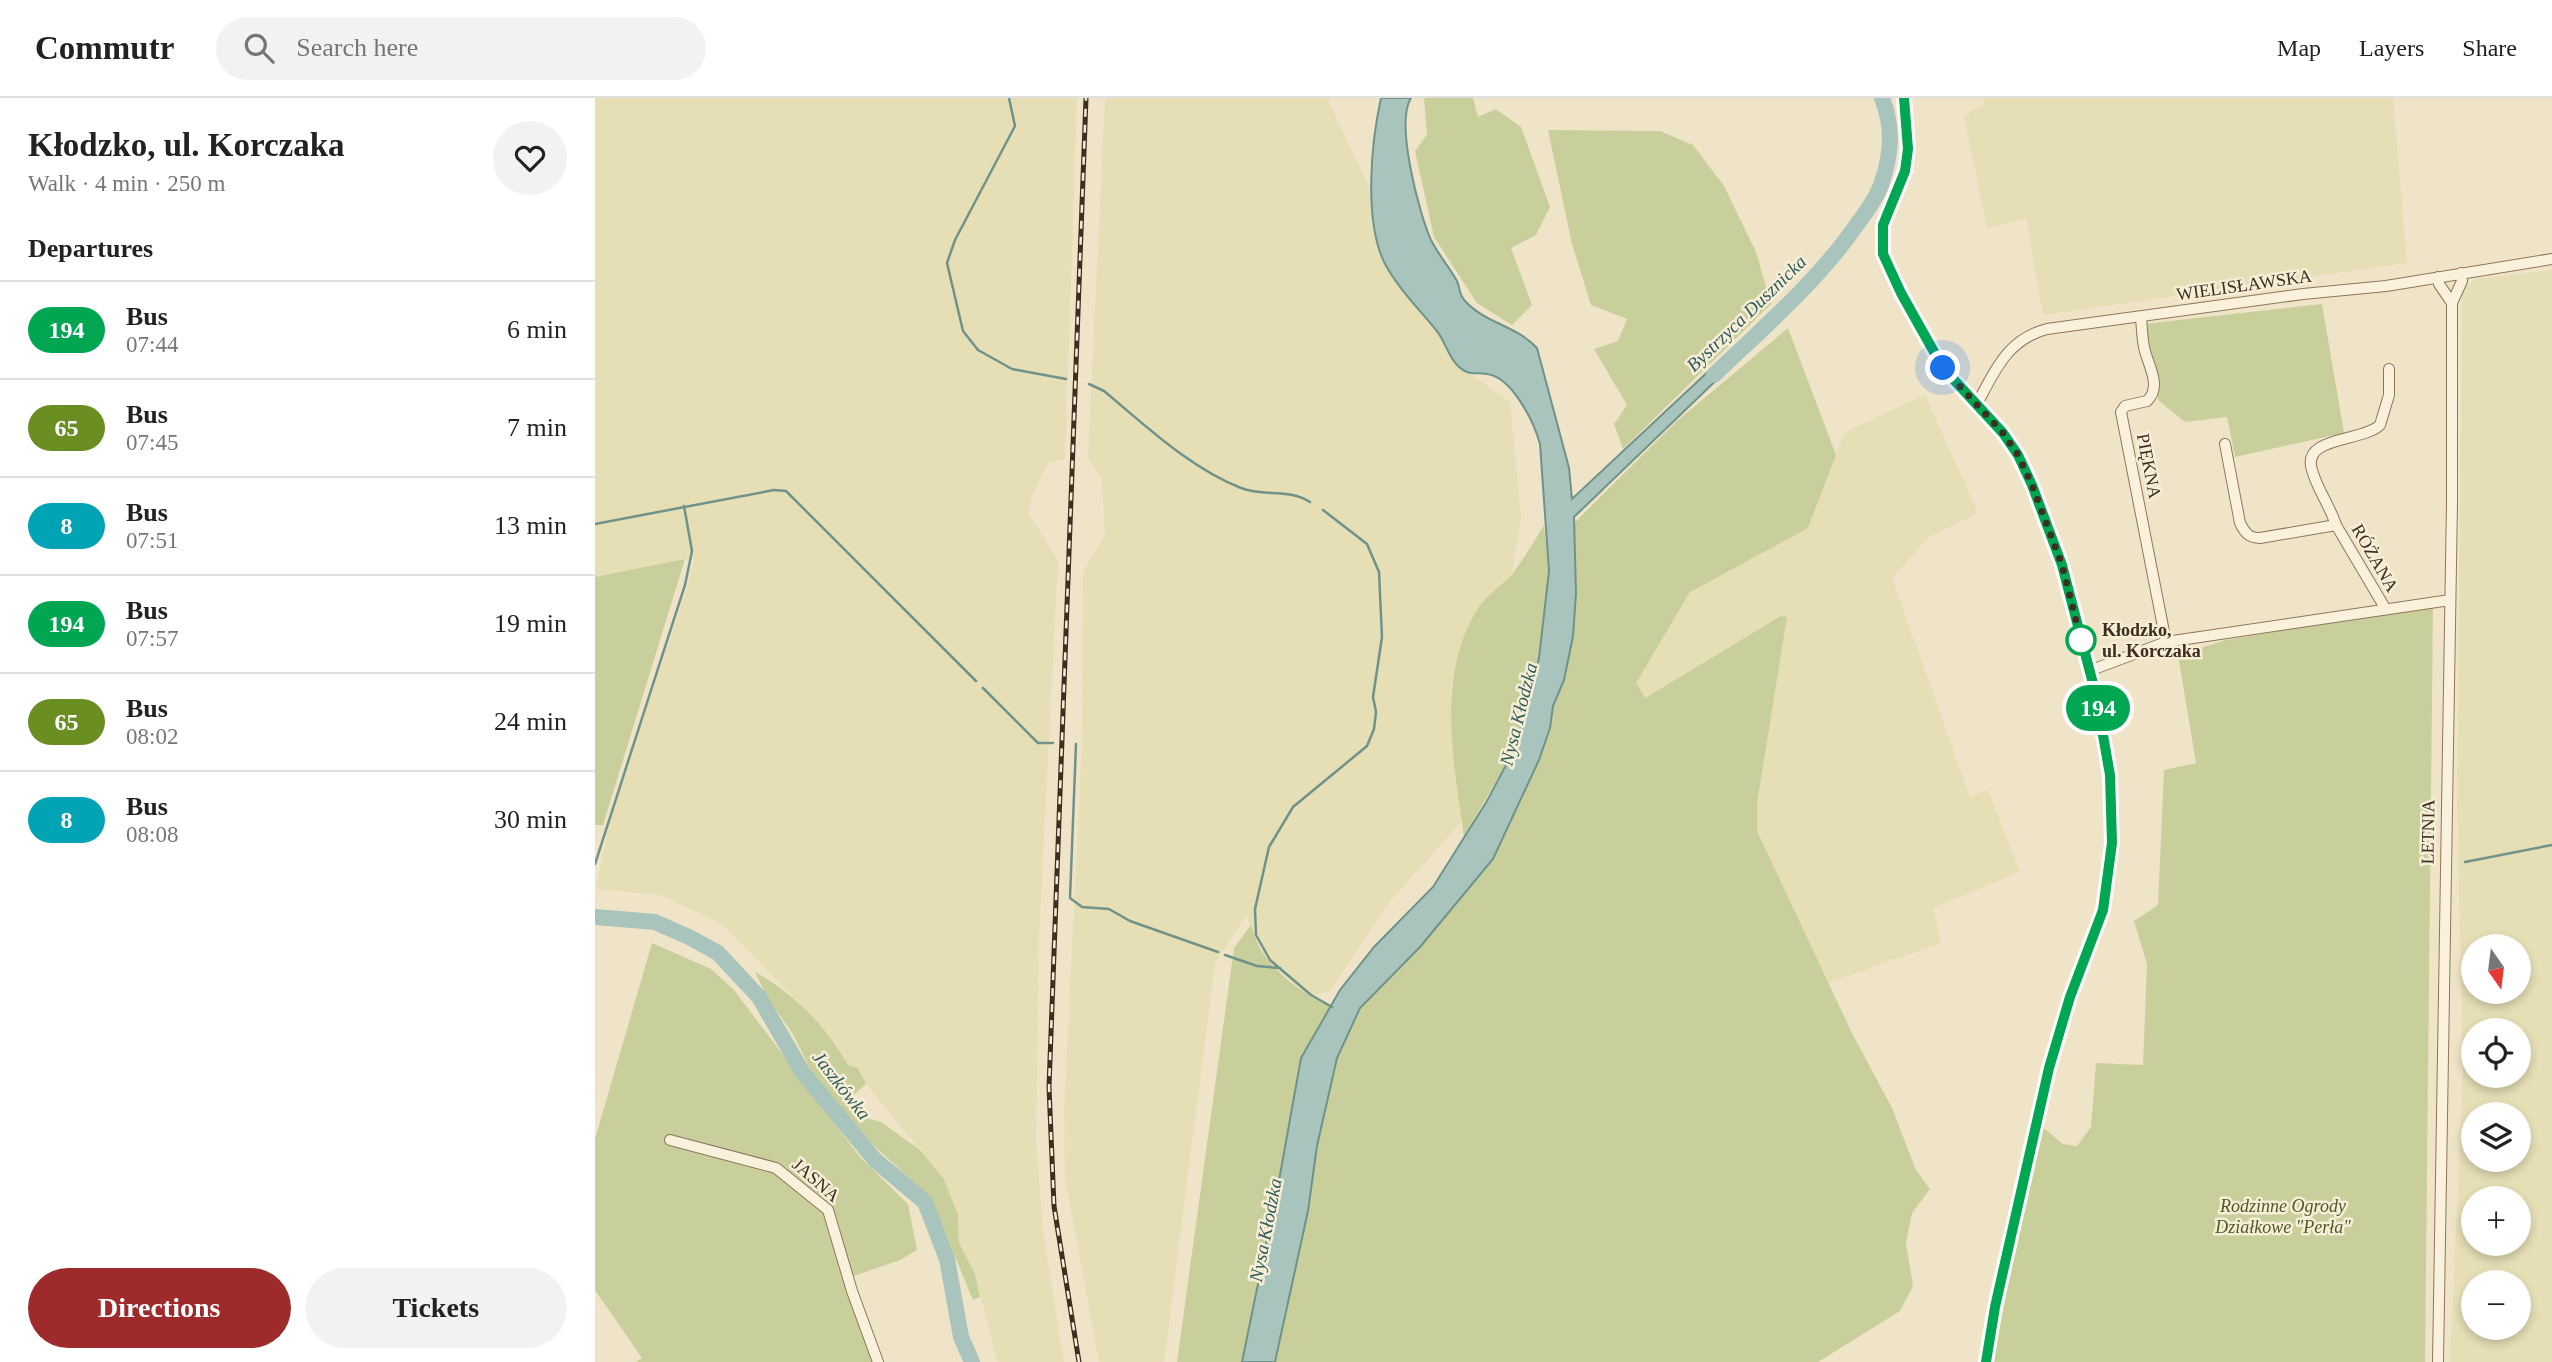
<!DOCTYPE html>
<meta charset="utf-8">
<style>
body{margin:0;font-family:Georgia,serif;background:#f2f2f2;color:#222;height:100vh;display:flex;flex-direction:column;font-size:26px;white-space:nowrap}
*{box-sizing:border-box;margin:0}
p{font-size:23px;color:#767676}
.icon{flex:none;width:38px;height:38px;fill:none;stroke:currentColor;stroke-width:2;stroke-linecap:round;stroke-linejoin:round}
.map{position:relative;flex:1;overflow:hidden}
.side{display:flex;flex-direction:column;background:#fff;width:595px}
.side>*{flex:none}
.badge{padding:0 14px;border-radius:23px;font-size:24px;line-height:46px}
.needle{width:46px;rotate:166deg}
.controls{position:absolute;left:1866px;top:836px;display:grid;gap:14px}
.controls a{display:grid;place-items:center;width:70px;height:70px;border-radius:50%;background:#fff;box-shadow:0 4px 10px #0003;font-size:35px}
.you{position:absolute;width:35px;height:35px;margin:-18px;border:5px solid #fff;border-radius:50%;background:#1a73e8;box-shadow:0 0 0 10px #1a73e833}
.map>.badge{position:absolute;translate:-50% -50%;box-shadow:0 0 0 4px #fff}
h2{padding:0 28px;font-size:26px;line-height:63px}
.round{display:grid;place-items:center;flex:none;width:74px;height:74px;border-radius:37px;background:#f2f2f2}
.summary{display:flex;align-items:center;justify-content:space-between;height:119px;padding:0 28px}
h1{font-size:33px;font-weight:600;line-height:52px}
.action{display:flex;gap:14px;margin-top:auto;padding:14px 28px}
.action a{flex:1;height:80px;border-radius:42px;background:#9e2a2b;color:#fff;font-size:28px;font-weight:600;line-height:80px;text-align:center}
.action a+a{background:#f2f2f2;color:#222}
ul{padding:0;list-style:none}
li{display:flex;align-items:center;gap:21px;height:98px;padding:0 28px;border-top:2px solid #e0e0e0}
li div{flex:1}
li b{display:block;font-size:26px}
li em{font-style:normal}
li .badge{min-width:77px;font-weight:700;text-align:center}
header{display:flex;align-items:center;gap:42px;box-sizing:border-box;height:98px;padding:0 35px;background:#fff;border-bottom:2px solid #e0e0e0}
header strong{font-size:33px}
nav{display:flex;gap:38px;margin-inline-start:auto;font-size:24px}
.search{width:490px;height:63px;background:#f2f2f2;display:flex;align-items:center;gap:18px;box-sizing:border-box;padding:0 24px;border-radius:38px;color:#767676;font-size:26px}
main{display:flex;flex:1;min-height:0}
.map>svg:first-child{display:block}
.farmland{fill:#e6deb5;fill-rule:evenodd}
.green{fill:#c9cf9b}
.water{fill:#a9c4bc;stroke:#6f938a;stroke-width:2}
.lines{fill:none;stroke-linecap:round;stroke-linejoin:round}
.stream{stroke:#6f938a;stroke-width:2.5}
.river{stroke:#a9c4bc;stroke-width:16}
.minor-casing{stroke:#8d765c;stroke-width:12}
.minor{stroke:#faf1dc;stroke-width:10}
.rail-casing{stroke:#3d2e20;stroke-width:5}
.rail{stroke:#f7eed8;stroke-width:2.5;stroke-dasharray:8;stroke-linecap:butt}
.line-casing{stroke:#fff;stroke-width:16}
.line{stroke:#00a651;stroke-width:10}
.walk{stroke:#3d2e20;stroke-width:7;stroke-dasharray:0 12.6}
.stop-dot{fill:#fff;stroke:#00a651;stroke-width:3.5}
.labels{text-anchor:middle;stroke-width:5;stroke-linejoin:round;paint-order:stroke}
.street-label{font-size:18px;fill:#3d2e20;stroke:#f7eed8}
.stop-label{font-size:18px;font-weight:bold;fill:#3d2e20;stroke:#f7eed8;text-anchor:start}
.park-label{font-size:18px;font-style:italic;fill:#4d5a26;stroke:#f7eed8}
.water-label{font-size:19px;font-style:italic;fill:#2f5d5a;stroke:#f7eed8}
</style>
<header>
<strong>Commutr</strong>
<div class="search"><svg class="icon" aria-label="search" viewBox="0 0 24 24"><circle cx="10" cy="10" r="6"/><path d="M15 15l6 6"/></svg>Search here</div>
<nav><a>Map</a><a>Layers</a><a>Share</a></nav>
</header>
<main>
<section class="side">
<div class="summary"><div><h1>Kłodzko, ul. Korczaka</h1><p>Walk · 4 min · 250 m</p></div><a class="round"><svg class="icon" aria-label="heart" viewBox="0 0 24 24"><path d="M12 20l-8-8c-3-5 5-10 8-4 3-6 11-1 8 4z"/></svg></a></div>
<h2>Departures</h2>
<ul>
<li><span class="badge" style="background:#00a651;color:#fff">194</span><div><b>Bus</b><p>07:44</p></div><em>6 min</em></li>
<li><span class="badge" style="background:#6b8e23;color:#fff">65</span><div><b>Bus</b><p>07:45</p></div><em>7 min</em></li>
<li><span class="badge" style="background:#00a3b4;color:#fff">8</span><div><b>Bus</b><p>07:51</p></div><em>13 min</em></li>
<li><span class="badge" style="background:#00a651;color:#fff">194</span><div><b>Bus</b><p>07:57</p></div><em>19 min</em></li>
<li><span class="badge" style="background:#6b8e23;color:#fff">65</span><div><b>Bus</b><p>08:02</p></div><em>24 min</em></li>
<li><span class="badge" style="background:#00a3b4;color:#fff">8</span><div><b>Bus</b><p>08:08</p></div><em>30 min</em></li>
</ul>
<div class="action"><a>Directions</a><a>Tickets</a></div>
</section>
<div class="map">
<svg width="1957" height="1264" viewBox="0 0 1957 1264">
<rect width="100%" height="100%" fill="#f0e4c8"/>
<path class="farmland" d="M0,0H482L470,362L455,363L447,375L436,401L433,415L463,462L444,839L441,1042L448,1134L469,1264H402L380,1176L364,1145L363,1117L349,1081L271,986L263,970L253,967L240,944L218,919L127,826L65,797L1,791L15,722L92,490L99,460L0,479Z
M510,0H735L734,4L776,93L778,118L789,163L802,185L845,237L861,266L915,304L926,419L917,475L885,507L856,588V634L867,723L791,808L735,893L713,899L679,868L659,839L651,817L620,865L569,1264H504L470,1079L469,1017L487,645L488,474L510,437L507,383L493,359Z
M1389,0H1798L1812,165L1448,217L1431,120L1392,130L1369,17L1389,7Z
M1957,172V1264H1855L1868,977L1862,697L1867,195L1872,187L1881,181ZM1878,849H1923V894H1878ZM1878,933H1923V978H1878ZM1878,1017H1923V1062H1878ZM1878,1101H1923V1146H1878ZM1878,1185H1923V1230H1878Z
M1330,297L1383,415L1334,439L1297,480L1375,699L1393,692L1425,774L1338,810L1346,845L1233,885L1162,733V706L1192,519L1186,518L1049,600L1040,585L1094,494L1213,430L1250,334Z"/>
<path class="green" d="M829,0H878L883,19L901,11L926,29L955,109L941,137L916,150L937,207L917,227L882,205L839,139L820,53L832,37Z
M953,32L1065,33L1098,47L1129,88L1161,154L1176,206L1028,351L1019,326L1032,307L999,251L1023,243L1032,221L996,207L977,146Z
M1727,206L1749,335L1640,359L1632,319L1590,324L1563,302L1561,272L1549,226Z
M1193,230L1241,357L1213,430L1095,494L1041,585L1050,600L1186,518L1192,519L1162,706V733L1257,935L1297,1010L1321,1072L1335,1091L1317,1115L1311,1145L1318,1188L1305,1213L1223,1264H681L713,1113L722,1048L742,960L765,910L825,849L898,761L944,662L955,630L958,608L969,582L978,538L980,424L1082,323Z
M949,427L954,473L944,560L937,590L921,648L869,739C859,664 840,580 883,510C892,497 906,488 917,476C929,461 939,443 949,427Z
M90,461L8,727H0V479Z
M1838,507L1830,1264H1398L1444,1026L1468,1046L1482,1048L1496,1029L1501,965L1548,967L1552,866L1539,823L1563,807L1569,672L1601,665L1583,557L1631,542Z
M656,827C664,864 702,894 735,908L706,960L683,1088L647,1264H582L639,850Z
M57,845L116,871L139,892L265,1059L313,1106L322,1152L305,1162L250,1181L279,1264H41L47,1260L0,1192V1041Z
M160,874C200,896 231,928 253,967L263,970L271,986L253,1002L266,1018L286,1024L325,1052L349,1081L363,1117L364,1145L380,1176L385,1199L378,1202L342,1115L330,1095L257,1027L217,975L198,936L172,899Z"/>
<path class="water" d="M786,0H816C800,25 824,115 836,142C843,156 854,169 862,183C865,190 864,197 870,203C890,225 922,228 942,250L974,370L977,401L1134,254L1135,269L979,419L981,495L978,538L969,582L958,608L955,630L944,662L898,761L825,849L765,910L742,960L722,1048L713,1113L680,1264H647L683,1088L706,960L745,892L779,849L838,789L892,703L921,648L944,560L954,473L945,346C939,324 917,279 892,276C880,274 873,278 863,268C853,259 850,242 841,232C823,210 802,189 789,164C769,121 776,45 786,0Z"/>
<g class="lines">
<path class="stream" d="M414,0L420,28L360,142L352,165L368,233L383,252L417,271L471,281
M494,286L509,293C551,328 595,370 646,390C668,399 694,390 715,404
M728,412L772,446L784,474L787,539L778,599L781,614L779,631L772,648L698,709L674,749L660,811L661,837L675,862L716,897L737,909
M0,426L179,392L191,393L381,583
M388,590L443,645H458
M481,646L475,800L487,809L514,811L535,823L623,854
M1870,764L1957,747
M0,766L90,487L97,453L89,408
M630,857L662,868L685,870"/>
<path class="river" d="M1119,277C1170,228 1223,183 1263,125C1272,113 1283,98 1287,84C1297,54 1298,28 1287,0
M0,819L60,824L96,840L123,855L164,899L208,975L280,1062L330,1104L352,1161L366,1239L377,1264"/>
<defs>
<path id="minor" d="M1309,0L1313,51L1310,73L1288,127V156L1306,195L1348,270L1408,335L1423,357L1437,387L1467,467L1501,597L1515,677L1517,745L1508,812L1475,899L1454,970L1400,1209L1391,1264
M1843,179L1844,186L1857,205
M1546,220C1547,230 1547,239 1549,249C1552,266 1568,288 1552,303L1530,308L1526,314L1571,544
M1382,306C1400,272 1413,241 1452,231L1708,196L1791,188L1957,161
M1630,346L1645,425C1650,435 1654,440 1665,440L1741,427L1790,510
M1741,427C1735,408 1722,391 1717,372C1706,338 1768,344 1785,327L1794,297V271
M1494,573L1571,544L1855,502
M75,1042L181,1070L233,1112L257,1193L283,1264
M1843,1264L1857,404V205L1867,183L1866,175"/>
</defs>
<use href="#minor" class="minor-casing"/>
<use href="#minor" class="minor"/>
<defs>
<path id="rail" d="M484,1264L459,1108L454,989L491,0"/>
</defs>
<use href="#rail" class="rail-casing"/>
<use href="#rail" class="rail"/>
</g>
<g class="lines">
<defs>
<path id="line" d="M1309,0L1313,51L1310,73L1288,127V156L1306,195L1348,270L1408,335L1423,357L1437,387L1467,467L1501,597L1515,677L1517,745L1508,812L1475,899L1454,970L1400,1209L1391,1264"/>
</defs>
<use href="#line" class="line-casing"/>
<use href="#line" class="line"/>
<path class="walk" d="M1348,270L1408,335L1423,357L1437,387L1467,467L1486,542"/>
</g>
<circle class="stop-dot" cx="1486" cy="542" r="14"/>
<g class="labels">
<g class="street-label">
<text transform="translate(1649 187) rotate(-8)" y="6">WIELISŁAWSKA</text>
<text transform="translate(1554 368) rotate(79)" y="6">PIĘKNA</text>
<text transform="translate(1780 460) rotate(60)" y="6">RÓŻANA</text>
<text transform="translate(1833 734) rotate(-89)" y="6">LETNIA</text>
<text transform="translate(221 1082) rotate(41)" y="6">JASNA</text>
</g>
<g class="stop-label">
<text x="1507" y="538">Kłodzko,<tspan x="1507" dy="21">ul. Korczaka</tspan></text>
</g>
<g class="park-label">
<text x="1688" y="1114">Rodzinne Ogrody<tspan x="1688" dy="21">Działkowe "Perła"</tspan></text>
</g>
<g class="water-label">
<text transform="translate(1151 215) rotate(-44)" y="7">Bystrzyca Dusznicka</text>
<text transform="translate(923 616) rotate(-76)" y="7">Nysa Kłodzka</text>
<text transform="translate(247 987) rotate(52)" y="7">Jaszkówka</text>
<text transform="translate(670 1132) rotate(-79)" y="7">Nysa Kłodzka</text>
</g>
</g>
</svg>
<div class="controls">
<a><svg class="needle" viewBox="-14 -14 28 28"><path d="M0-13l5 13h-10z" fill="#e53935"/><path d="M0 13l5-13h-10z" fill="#767676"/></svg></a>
<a><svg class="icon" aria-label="locate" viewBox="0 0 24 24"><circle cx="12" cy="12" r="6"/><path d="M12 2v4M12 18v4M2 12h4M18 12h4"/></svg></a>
<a><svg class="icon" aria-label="layers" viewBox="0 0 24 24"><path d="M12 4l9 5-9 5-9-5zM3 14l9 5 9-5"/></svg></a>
<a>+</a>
<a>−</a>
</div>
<div class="you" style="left:1348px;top:270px"></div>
<b class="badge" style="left:1503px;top:610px;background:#00a651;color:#fff">194</b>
</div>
</main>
